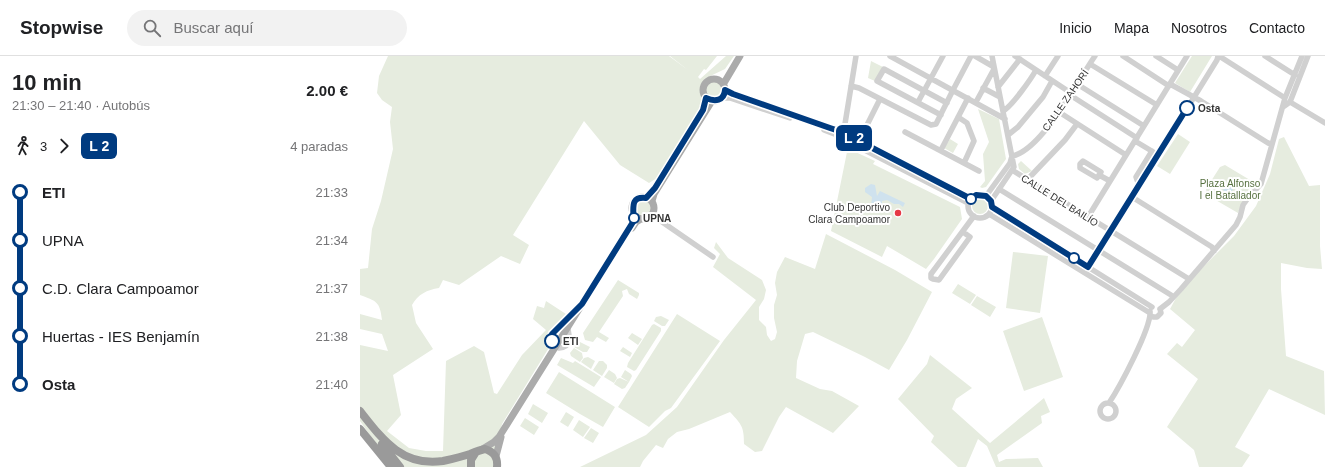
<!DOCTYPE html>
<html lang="es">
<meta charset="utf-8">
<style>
body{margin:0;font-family:Arial,sans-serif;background:#f2f2f2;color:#202124;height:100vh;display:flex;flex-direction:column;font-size:15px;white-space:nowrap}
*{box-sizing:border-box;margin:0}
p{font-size:13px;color:#757577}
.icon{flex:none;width:22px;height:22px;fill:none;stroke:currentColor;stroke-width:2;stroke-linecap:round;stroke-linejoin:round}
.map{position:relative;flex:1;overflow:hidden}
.drawer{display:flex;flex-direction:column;background:#fff;width:360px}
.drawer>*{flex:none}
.badge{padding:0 8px;border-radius:6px;font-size:14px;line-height:26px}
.map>.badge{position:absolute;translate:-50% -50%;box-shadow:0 0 0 2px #fff}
.legs{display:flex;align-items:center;gap:6px;height:44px;padding:0 12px;font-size:13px}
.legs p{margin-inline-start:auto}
.overview{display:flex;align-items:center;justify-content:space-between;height:68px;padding:0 12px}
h1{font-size:22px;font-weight:800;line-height:30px}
ul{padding:0 12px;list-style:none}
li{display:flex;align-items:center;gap:14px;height:48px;font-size:15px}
li i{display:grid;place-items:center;width:6px;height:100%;margin:0 5px;background:currentColor}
li i::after{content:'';width:10px;height:10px;margin:-5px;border:3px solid;border-radius:50%;background:#fff}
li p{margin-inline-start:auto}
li:first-child i{background:linear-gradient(#0000 50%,currentColor 0)}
li:last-child i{background:linear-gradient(currentColor 50%,#0000 0)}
header{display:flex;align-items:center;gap:24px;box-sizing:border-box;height:56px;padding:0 20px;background:#fff;border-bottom:1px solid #e0e0e0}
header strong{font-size:19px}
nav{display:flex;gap:22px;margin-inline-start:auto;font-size:14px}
.search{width:280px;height:36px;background:#f2f2f2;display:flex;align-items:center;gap:10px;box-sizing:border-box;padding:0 14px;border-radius:22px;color:#757577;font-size:15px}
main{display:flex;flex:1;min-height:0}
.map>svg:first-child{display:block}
.green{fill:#e6ecdf}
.water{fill:#cfe2ee}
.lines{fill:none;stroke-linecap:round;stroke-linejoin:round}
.minor{stroke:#d0d0d0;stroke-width:5.5}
.major{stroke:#ababab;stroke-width:7}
.highway{stroke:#9a9a9a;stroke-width:8}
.line-1-casing{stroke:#fff;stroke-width:9}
.line-1{stroke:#003b80;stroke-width:6}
.stop-1-dot{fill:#fff;stroke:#003b80;stroke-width:2}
.poi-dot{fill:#e63946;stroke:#fff;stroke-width:1.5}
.labels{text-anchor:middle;stroke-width:4;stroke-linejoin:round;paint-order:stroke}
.street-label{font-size:10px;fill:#333;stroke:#fff}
.stop-label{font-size:10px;font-weight:bold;fill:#333;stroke:#fff;text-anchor:start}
.park-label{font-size:10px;fill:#56703f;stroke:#fff}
.poi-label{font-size:10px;fill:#333;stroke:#fff;text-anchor:end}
</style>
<header>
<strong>Stopwise</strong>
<div class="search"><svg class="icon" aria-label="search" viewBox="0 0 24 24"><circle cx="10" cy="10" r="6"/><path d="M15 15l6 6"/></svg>Buscar aquí</div>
<nav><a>Inicio</a><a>Mapa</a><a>Nosotros</a><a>Contacto</a></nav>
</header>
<main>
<section class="drawer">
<div class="overview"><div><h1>10 min</h1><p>21:30 – 21:40 · Autobús</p></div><b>2.00 €</b></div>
<div class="legs"><svg class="icon" aria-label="walk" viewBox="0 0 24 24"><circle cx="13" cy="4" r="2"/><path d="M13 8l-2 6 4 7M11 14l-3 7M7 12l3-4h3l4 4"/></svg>3<svg class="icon" aria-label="forward" viewBox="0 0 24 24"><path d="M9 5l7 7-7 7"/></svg><b class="badge" style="background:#003b80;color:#fff">L 2</b><p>4 paradas</p></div>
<ul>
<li><i style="color:#003b80"></i><b>ETI</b><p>21:33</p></li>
<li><i style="color:#003b80"></i><span>UPNA</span><p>21:34</p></li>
<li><i style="color:#003b80"></i><span>C.D. Clara Campoamor</span><p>21:37</p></li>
<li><i style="color:#003b80"></i><span>Huertas - IES Benjamín</span><p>21:38</p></li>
<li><i style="color:#003b80"></i><b>Osta</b><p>21:40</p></li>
</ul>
</section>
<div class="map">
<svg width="965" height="411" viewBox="0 0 965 411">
<rect width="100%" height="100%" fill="#fff"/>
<path class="green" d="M28,0H309L328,14L310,0H357L346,14L344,13L338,21L340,23L366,0H374L365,13L346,22L341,28V37L342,46L337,60L297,122L289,127L260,109L224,65L153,179L169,189L160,208L141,200L99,229L83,224L79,232C67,234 58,238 52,249L56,267L73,293L33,319L41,359L27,375L49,392L66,395H83L86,305L114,290L124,296L134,337L137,338L162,299L186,274L173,263L177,250L184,252L186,245L206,258L195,269L188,280L190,290L142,368L139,381L138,411H37L18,391L0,365V289L28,295L22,278L0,273V258L22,264C20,245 16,245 0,239V213L8,212L12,173L21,145L33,93L30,66L32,51L22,44L17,37L19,20Z
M832,0H852L830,36L815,27Z
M511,5L523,11L515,25L508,22Z
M346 34a8 8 0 1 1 16 0a8 8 0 1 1-16 0Z
M618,53L639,63L646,103L626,131L622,132L620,131L625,125L623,98L629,86Z
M818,78L830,86L810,118L797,110Z
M924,81L949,130L960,129V190L962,213L947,212L921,207V233L926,300L964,315L965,359L909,333L875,391L890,399L882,411H839L834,394L807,371L838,323L807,298L817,287L822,291L835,274L810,253L821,233L874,180L896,150L910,118L919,83Z
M590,83L598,88L593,97L584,92Z
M491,94L515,105L513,108L600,151L602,163L574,203L566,213L527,190L522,201L471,175L487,96Z
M661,105L672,115L665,118L659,113L658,108Z
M865,109L895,127L896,131L885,141L878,157L847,139L846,133L860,111Z
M612 150a8 8 0 1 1 16 0a8 8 0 1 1-16 0Z
M275 152a8 8 0 1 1 16 0a8 8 0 1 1-16 0Z
M466,178L535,214L572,236L547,284L529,314L505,301L453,276L445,278L437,305L436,322L460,333L472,335L499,350L473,377L426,351L419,361L402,395L395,396L384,388C384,371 382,369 370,356L329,373L317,376L308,383L303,392L296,389L283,405L280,411H220L286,379L317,351L364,284L396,244L353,211L360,198L354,192L356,186L368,202L402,224L406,234L404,243L399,251V264L406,271L407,279L411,285L415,283L417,276L414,262V249L417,239L415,227L417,216L425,201L455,213Z
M653,196L688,200L680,257L646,252Z
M258,224L279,237V239L277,243L269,238L267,233L262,235L263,240L239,276L249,282L246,286L237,281L233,286L225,284L223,277Z
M598,228L616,239L610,248L592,237Z
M617,240L636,251L630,261L611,249Z
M317,258L360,285L311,352L305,355L289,371L258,351Z
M301,260L309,264L305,270H302L294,265L296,261Z
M682,261L703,321L664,335L643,275Z
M294,268L301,272V275L276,314L274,315L267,311L268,307L292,269Z
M272,277L282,283L278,289L268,282Z
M218,285L230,291L227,296H223L214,291Z
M263,291L272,297L270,301L260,295Z
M214,292L222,297L223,302L220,306L211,300L210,297Z
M570,299L612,332L596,343L592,353L630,387L684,342L690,356L681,360L682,367L637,399L639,406L646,403L678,402L683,411H636L627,390L618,383L606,411H598L571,386L574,380L538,343L567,308Z
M228,301L235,305L231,313L221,306L224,302Z
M201,302L213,307L215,305L241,321L234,331L197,309Z
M239,305H243L247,309V312L242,320L233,314Z
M249,314L255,318L257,322L254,327L244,321Z
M265,314L271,318L272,320L269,326L261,321Z
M199,316L255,351L243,371L220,358L186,337Z
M260,322L269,326L265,332L262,333L254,328L257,323Z
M173,348L188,357L182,367L168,358Z
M206,356L214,361L208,371L200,366Z
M165,362L179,371L174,379L160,370Z
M219,364L230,371L223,381L213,374Z
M231,372L239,377L233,387L224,382Z"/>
<path class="water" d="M863 132a5 5 0 1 1 10 0a5 5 0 1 1-10 0Z
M511,128L515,129L517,140L520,135L545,147L543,151L539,148H534L527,144L522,145V147L525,148L522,152C517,154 515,154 511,150L512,141L505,136V132Z"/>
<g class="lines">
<path class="minor" d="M530,0L645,63
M615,0L634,11
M655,0L711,37
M763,0L809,30
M796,0L818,14
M859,0L925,42
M905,0L935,19
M730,8L797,49
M685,20L698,0
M717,28L784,70
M810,28L841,45L908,87L912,88
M491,30L499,32L571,69L576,68L593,34
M638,31L660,3
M623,32L640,41
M365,34L372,38L470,72L479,75L482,74H486L491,81L611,143
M593,34L611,0
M710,39L777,82
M362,42H370L430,62
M558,46L583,0
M616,46L634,13
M930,46L965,67
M923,51L930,46L948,0
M643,55C652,50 671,23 676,14
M699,56L766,99
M581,59L517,25L524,13L587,47
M598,61L607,67L614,85L604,107
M464,74L477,79
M484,74L496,0
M545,76L619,115
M478,77L477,81L479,85L485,86L488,83
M648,79L658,71L683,41L692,25
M487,85L608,147
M499,85L520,43
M775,85L795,97
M581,94L608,42
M653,100C683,92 717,26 735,0
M723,105L741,116L737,122L720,112V108Z
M652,114L829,223
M739,119L750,125
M667,124L705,84L717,68
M780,128L777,124L776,121L792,95
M639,133L811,239
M608 150a12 12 0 1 1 24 0a12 12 0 1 1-24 0Z
M626,140L650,107L652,100
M772,141L852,191L854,195
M631,145L654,111L632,0
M632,151L792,251
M629,158L790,257
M292,159L353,201
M728,161L827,0
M603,176L610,181L579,224L573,223L571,222V218L614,160
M729,211L857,4L858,0
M800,253L809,246L821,233L876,169L880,161L883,149L888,142L901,128L925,42L942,0
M790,259L793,261H797L801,257L800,253
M208,273C210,283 211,291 199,292C193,289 190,285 192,278L217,252
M749,347C759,332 792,271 790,255
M740 355a8 8 0 1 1 16 0a8 8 0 1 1-16 0Z"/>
<path class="major" d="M343 34a11 11 0 1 1 22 0a11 11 0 1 1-22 0Z
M364,27L380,0
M342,55L346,42
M272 152a11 11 0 1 1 22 0a11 11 0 1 1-22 0Z
M292,145L294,138L352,45
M272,172L276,166L281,163
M121,394L134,386L139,381L269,173L273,166L274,158
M136,400L141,381"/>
<path class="highway" d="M0,355C22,383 42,411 83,405C92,403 101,401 110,398C115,396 120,394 125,393C134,396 138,401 137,411
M0,373L31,411
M22,388L40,411
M111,411V404L116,396"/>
</g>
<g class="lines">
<defs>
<path id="line-1" d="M192,285V278L222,248L273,166C275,155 268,140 286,142L295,132L343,54L346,42C355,46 364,45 365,34L373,38L470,72L479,75C487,71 488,79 493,82L611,143L616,139L626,140L631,145L632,151L728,211L827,52"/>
</defs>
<use href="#line-1" class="line-1-casing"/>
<use href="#line-1" class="line-1"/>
</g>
<g class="stop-1-dot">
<circle cx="827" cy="52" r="7"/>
<circle cx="611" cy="143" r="5"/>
<circle cx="274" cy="162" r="5"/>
<circle cx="714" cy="202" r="5"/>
<circle cx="192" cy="285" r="7"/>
</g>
<circle class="poi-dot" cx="538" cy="157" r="4"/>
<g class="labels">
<g class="street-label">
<text transform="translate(705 44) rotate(-55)" y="4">CALLE ZAHORÍ</text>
<text transform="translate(700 144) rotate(32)" y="4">CALLE DEL BAILÍO</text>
</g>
<g class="stop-label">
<text x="838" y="56">Osta</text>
<text x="283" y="166">UPNA</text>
<text x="203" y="289">ETI</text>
</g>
<g class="park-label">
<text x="870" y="131">Plaza Alfonso<tspan x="870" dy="12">I el Batallador</tspan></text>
</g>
<g class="poi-label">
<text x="530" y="155">Club Deportivo<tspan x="530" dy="12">Clara Campoamor</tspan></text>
</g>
</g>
</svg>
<b class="badge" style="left:494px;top:82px;background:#003b80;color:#fff">L 2</b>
</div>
</main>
